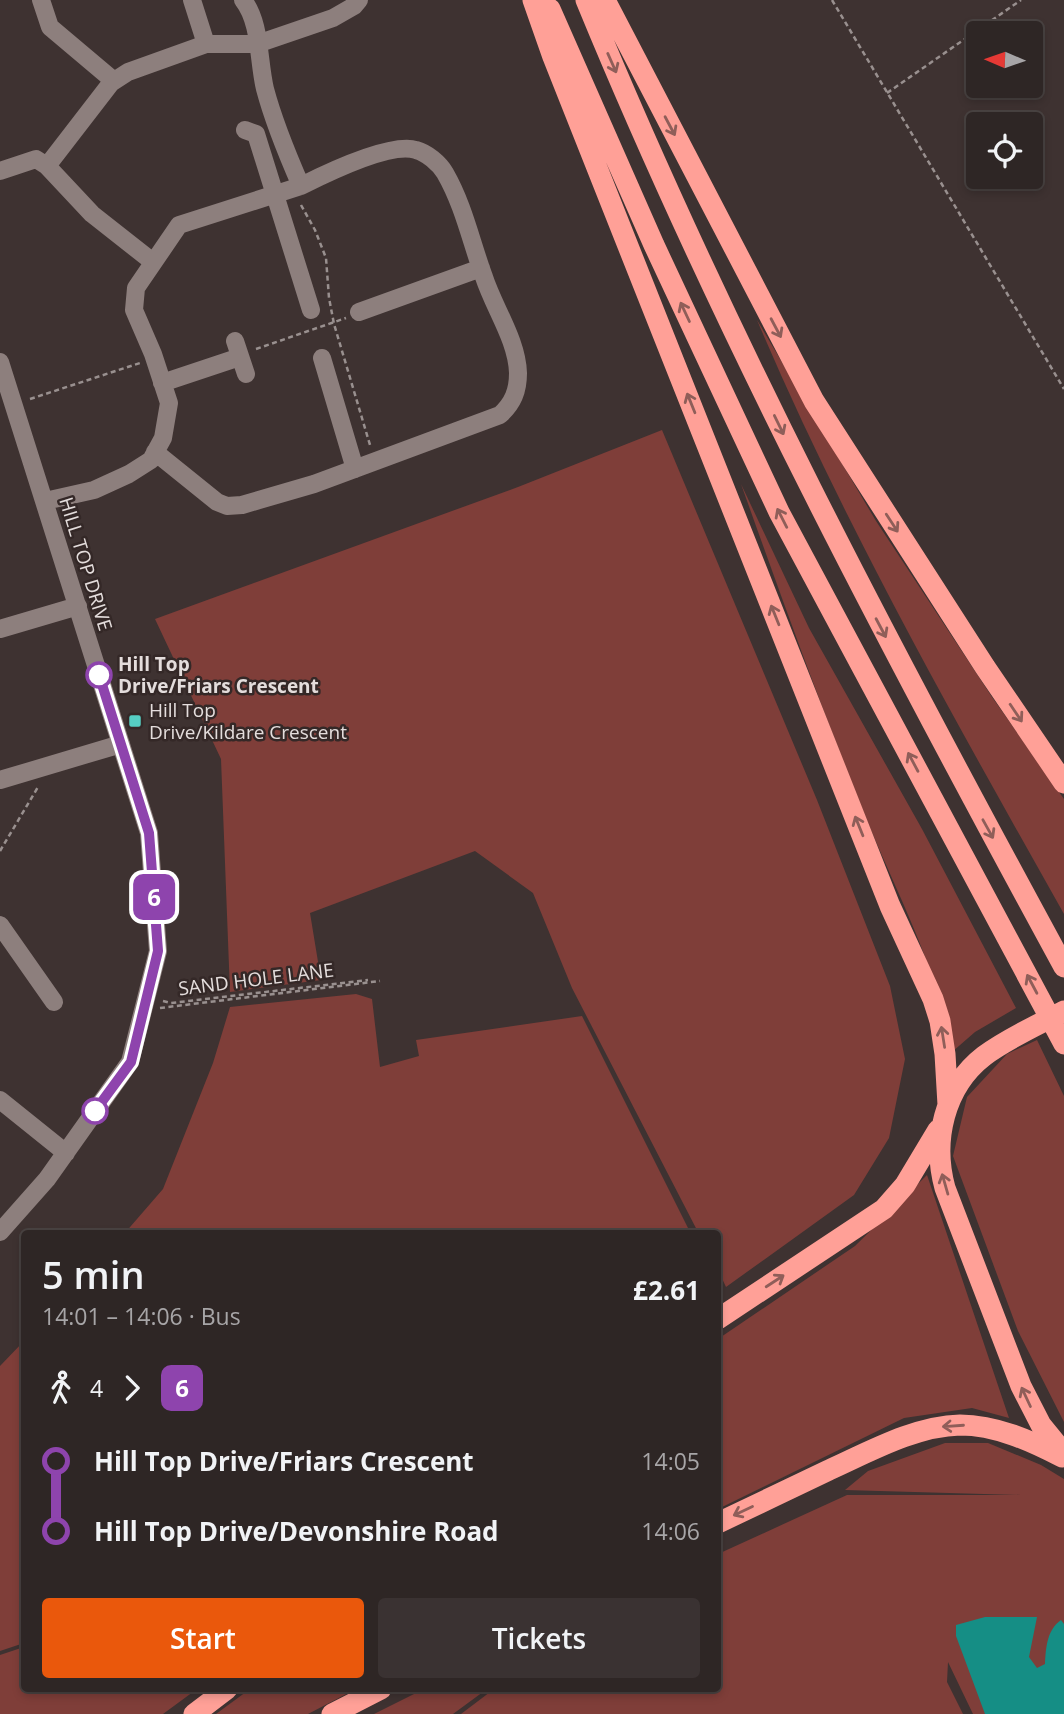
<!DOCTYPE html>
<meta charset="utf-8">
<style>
body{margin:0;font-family:"Open Sans",sans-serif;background:#3a3232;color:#f1f3f6;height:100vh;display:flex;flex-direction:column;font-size:26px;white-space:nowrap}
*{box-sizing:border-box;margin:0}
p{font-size:23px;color:#a7a5a7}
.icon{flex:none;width:38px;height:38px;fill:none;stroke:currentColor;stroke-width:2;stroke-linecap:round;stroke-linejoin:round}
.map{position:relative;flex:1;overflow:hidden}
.drawer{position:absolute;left:21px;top:1230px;width:700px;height:462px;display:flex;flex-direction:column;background:#2e2625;border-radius:7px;box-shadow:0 4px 10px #0003,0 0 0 2px #494342}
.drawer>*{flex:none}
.badge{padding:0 14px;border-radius:10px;font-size:24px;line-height:46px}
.needle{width:46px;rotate:272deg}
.tools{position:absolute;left:966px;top:21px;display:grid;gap:14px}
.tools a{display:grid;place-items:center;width:77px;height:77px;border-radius:7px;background:#2e2625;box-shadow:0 4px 10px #0003,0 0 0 2px #494342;font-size:35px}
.map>.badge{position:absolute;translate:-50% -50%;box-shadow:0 0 0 4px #fff}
.legs{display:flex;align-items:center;gap:10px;height:77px;padding:0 21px;font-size:23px}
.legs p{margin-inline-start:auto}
.overview{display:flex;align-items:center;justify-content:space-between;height:119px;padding:0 21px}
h1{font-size:38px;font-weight:600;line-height:52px}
.primary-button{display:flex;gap:14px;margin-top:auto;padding:14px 21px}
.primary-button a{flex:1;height:80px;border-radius:7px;background:#ea580c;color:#fff;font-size:28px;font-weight:600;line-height:80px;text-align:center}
.primary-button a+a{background:#3a3232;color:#f1f3f6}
ul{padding:0 21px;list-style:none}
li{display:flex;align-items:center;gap:24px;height:70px;font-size:26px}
li i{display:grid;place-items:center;width:10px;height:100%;margin:0 9px;background:currentColor}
li i::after{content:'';width:18px;height:18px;margin:-9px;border:5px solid;border-radius:50%;background:#2e2625}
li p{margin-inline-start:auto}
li:first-child i{background:linear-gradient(#0000 50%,currentColor 0)}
li:last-child i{background:linear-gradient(currentColor 50%,#0000 0)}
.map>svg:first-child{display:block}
.green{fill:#7f3e39}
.water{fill:#158e85}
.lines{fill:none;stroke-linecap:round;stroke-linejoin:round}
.path{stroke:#99908f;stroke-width:2.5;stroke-dasharray:5 3.5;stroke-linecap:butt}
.minor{stroke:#8d7f7d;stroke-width:18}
.highway{stroke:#ffa097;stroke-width:21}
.oneway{stroke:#8f5e59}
.line-1-casing{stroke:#fff;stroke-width:16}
.line-1{stroke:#8e44ad;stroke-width:10}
.stop-1-dot{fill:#fff;stroke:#8e44ad;stroke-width:3.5}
.poi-dot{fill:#56cec3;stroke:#342827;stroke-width:2.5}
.labels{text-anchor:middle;stroke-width:5;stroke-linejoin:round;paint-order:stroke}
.street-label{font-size:19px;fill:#e4dddc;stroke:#342827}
.stop-label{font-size:19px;font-weight:bold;fill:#e4dddc;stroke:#342827;text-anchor:start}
.poi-label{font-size:19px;fill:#e4dddc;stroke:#342827;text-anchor:start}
</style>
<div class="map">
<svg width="1064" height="1714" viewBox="0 0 1064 1714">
<rect width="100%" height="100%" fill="#3e3231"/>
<path class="green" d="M757,320L876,521L992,697L1064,799V914C955,720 844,525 757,320Z
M662,430L817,800L890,986L905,1059L889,1138L854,1195L726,1287L718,1270V1234H699L572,988L533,893L475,851L310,913L321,980L230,992L221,759L155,619L518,487Z
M741,484L809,628L922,829L1016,1008L975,1032L952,1052C938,969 898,896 866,818C821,708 781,596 741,484Z
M356,994L372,999L380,1067L419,1056L416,1040L582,1016L691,1234H124L163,1189L213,1063L230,1007Z
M1037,1040L1064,1096V1422L1018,1331L953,1156L967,1097L1007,1054Z
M927,1175L1009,1418L972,1408L904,1418L718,1509V1339L855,1246Z
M24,1341V1643L0,1651V1366Z
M945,1443H988L1041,1465L1064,1479V1714H973L948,1662L947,1682L963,1714H461L494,1689H718V1554L847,1495H1021L845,1490L868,1471Z
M24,1647V1689H197L163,1714H0V1655Z
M250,1689H356L308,1714H216Z
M424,1689H487L453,1714H374Z"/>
<path class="water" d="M985,1617H1037L1029,1657L1037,1668L1045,1664C1046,1647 1047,1630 1061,1620L1064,1624V1714H985L956,1636V1625Z"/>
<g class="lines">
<path class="path" d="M832,0L1064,389
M887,93L1021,0
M301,205L315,230L326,258L329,298L334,324L370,445
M256,349L346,318
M30,399L140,363
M0,851L38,787
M163,1001L171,1003L368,980
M160,1008L380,981"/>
<path class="minor" d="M41,0L50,27L114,81
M192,0L206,44
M245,130L256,134L311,310
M47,166L111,83L128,72L206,44H257L333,18L354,6L359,0
M0,171L36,159L47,166L92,214L153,262
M359,312L481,268
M235,341L246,374
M322,358L355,469
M0,362L149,833L158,951L130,1062L47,1179L0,1232
M162,383L240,357
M155,452L217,502L227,506L242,505L314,484L500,415C513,403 518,391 518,373C517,340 494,308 484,277C471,242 464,206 445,173C439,163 427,153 416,150C390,142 325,174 301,186C287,154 274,123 265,89C258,60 261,23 243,0
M45,501L94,490L129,474L151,460L163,438L169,403L153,354L134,310L136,288L179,225L301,186
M0,629L78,606
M0,780L121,744
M0,925L54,1002
M0,1100L66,1153"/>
<path class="highway" d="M533,0L553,57L890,906L933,999L940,1021L945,1054L948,1105
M586,0C723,333 892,651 1064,967
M605,0L814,401L985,667L1064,783
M550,9L654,245L779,512L1064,1044
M1064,1011C1038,1025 1008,1038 984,1056C944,1087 932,1141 945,1188L1021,1386L1041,1425L1064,1453
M718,1319L884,1209L905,1185L938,1130
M718,1523C755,1505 792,1488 829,1470C869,1452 915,1426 960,1425C996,1425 1031,1441 1062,1457
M194,1714L227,1689
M332,1714L381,1689"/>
</g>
<defs><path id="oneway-shaft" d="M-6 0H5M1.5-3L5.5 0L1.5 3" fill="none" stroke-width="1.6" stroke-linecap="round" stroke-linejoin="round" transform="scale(1.75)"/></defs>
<g class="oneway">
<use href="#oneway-shaft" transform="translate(612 63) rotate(66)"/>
<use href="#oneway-shaft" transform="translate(670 126) rotate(62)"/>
<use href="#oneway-shaft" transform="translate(685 312) rotate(-115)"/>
<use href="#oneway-shaft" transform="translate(776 328) rotate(62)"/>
<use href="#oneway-shaft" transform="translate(691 403) rotate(-112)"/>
<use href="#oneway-shaft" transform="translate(779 425) rotate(64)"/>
<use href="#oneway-shaft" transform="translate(782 518) rotate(-117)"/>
<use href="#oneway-shaft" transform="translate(892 523) rotate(57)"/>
<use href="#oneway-shaft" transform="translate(775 615) rotate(-112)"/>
<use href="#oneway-shaft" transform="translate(881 628) rotate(62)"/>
<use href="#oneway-shaft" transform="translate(1016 713) rotate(56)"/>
<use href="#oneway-shaft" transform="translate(913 762) rotate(-118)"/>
<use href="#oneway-shaft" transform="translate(859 826) rotate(-112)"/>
<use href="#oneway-shaft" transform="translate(988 829) rotate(61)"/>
<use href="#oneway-shaft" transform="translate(1032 984) rotate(-118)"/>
<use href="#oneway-shaft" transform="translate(943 1037) rotate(-99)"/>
<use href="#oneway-shaft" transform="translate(945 1184) rotate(-106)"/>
<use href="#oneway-shaft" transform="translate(775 1281) rotate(-33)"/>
<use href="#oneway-shaft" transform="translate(1026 1397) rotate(-115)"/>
<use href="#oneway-shaft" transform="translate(953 1426) rotate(176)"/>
<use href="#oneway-shaft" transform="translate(743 1511) rotate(155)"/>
</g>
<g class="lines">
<defs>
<path id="line-1" d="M95,1111L131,1062L158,951L149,833L99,675"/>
</defs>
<use href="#line-1" class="line-1-casing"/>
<use href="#line-1" class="line-1"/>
</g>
<g class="stop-1-dot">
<circle cx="99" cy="675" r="12"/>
<circle cx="95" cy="1111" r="12"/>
</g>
<rect class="poi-dot" x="128" y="714" width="14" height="14" rx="3.5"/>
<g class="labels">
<g class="street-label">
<text transform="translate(86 564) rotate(73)" y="7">HILL TOP DRIVE</text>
<text transform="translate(256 979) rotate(-7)" y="7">SAND HOLE LANE</text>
</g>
<g class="stop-label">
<text x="118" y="671">Hill Top<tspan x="118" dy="22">Drive/Friars Crescent</tspan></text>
</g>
<g class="poi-label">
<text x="149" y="717">Hill Top<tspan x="149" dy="22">Drive/Kildare Crescent</tspan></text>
</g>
</g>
</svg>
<div class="tools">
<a><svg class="needle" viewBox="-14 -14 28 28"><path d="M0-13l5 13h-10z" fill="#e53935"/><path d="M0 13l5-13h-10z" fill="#a7a5a7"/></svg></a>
<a><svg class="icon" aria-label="locate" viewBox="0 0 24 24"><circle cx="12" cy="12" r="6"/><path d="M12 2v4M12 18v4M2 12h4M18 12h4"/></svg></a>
</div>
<b class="badge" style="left:154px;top:897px;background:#8e44ad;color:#fff">6</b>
<section class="drawer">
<div class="overview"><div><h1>5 min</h1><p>14:01 – 14:06 · Bus</p></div><b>£2.61</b></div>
<div class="legs"><svg class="icon" aria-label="walk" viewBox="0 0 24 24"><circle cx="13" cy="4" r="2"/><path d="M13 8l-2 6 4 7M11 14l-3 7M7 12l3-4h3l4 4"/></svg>4<svg class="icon" aria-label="forward" viewBox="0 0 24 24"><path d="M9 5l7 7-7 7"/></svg><b class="badge" style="background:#8e44ad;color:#fff">6</b></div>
<ul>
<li><i style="color:#8e44ad"></i><b>Hill Top Drive/Friars Crescent</b><p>14:05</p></li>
<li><i style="color:#8e44ad"></i><b>Hill Top Drive/Devonshire Road</b><p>14:06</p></li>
</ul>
<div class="primary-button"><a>Start</a><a>Tickets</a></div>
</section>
</div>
